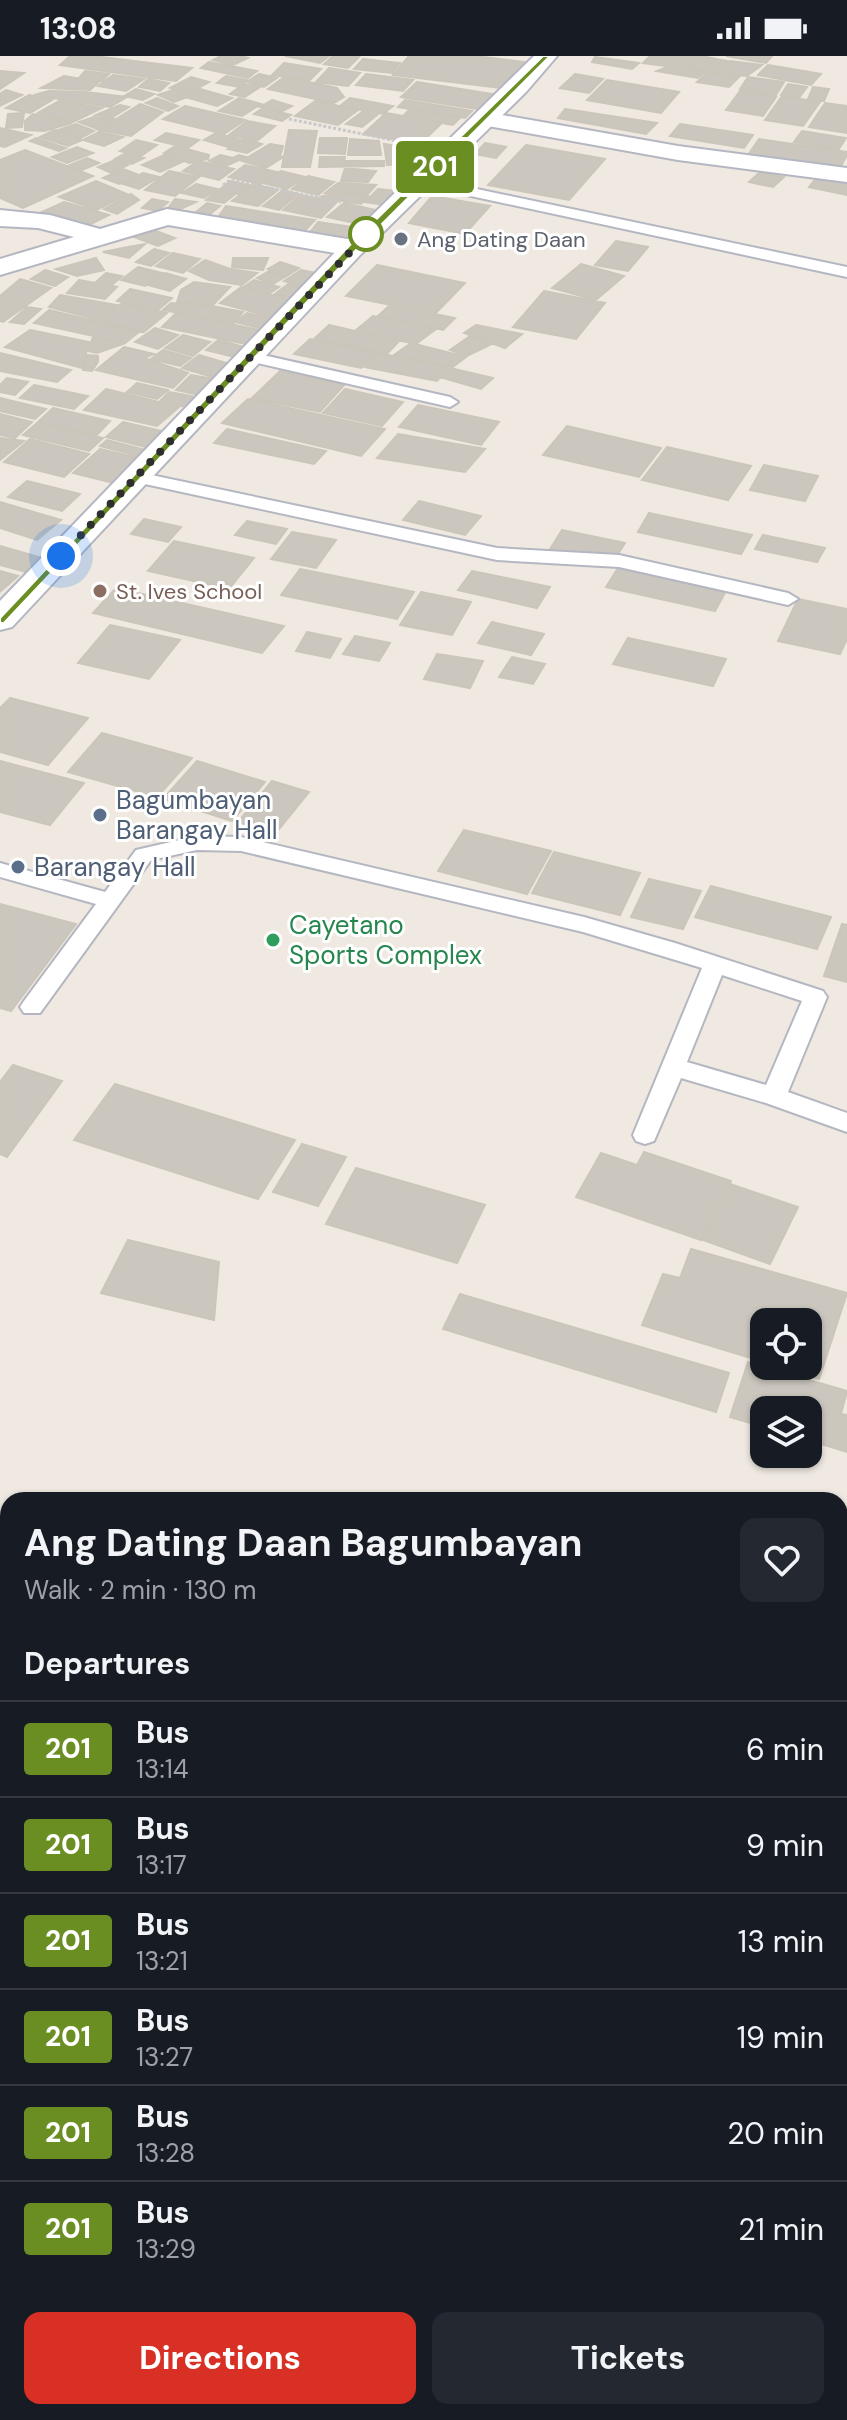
<!DOCTYPE html>
<meta charset="utf-8">
<style>
body{margin:0;font-family:"DM Sans",sans-serif;background:#242831;color:#f1f3f6;height:100vh;display:flex;flex-direction:column;font-size:30px;white-space:nowrap}
*{box-sizing:border-box;margin:0}
p{font-size:26px;color:#9ea1a6}
.icon{flex:none;width:44px;height:44px;fill:none;stroke:currentColor;stroke-width:2;stroke-linecap:round;stroke-linejoin:round}
.map{position:relative;flex:1;overflow:hidden}
.side{position:absolute;left:0px;top:1436px;width:848px;height:928px;display:flex;flex-direction:column;background:#171b24;border-radius:24px 24px 0 0;box-shadow:0 2px 6px #0004}
.side>*{flex:none}
.badge{padding:0 16px;border-radius:6px;font-size:28px;line-height:52px}
.fabs{position:absolute;left:750px;top:1252px;display:grid;gap:16px}
.fabs a{display:grid;place-items:center;width:72px;height:72px;border-radius:16px;background:#171b24;box-shadow:0 2px 6px #0004;font-size:40px}
.you{position:absolute;width:40px;height:40px;margin:-20px;border:6px solid #fff;border-radius:50%;background:#1a73e8;box-shadow:0 0 0 12px #1a73e833}
.map>.badge{position:absolute;translate:-50% -50%;box-shadow:0 0 0 4px #fff}
h2{padding:0 24px;font-size:30px;line-height:72px}
.round{display:grid;place-items:center;flex:none;width:84px;height:84px;border-radius:16px;background:#242831}
.summary{display:flex;align-items:center;justify-content:space-between;height:136px;padding:0 24px}
h1{font-size:38px;font-weight:700;line-height:60px}
.button{display:flex;gap:16px;margin-top:auto;padding:16px 24px}
.button a{flex:1;height:92px;border-radius:16px;background:#d93025;color:#fff;font-size:32px;font-weight:700;line-height:92px;text-align:center}
.button a+a{background:#242831;color:#f1f3f6}
ul{padding:0;list-style:none}
li{display:flex;align-items:center;gap:24px;height:96px;padding:0 24px;border-top:2px solid #363941}
li div{flex:1}
li b{display:block;font-size:30px}
li em{font-style:normal}
li .badge{min-width:88px;font-weight:700;text-align:center}
.status{display:flex;justify-content:space-between;align-items:center;height:56px;padding:0 40px;background:#171b24;direction:ltr}
.status svg{height:22px;fill:currentColor}
.map>svg:first-child{display:block}
.water{fill:#75cff0}
.building{fill:#cbc7bf;stroke:#cbc5ba;stroke-width:2}
.lines{fill:none;stroke-linecap:round;stroke-linejoin:round}
.service-casing{stroke:#b4b7c1;stroke-width:4}
.minor-casing{stroke:#b4b7c1;stroke-width:4}
.secondary-casing{stroke:#b4b7c1;stroke-width:4}
.path{stroke:#c9c9c9;stroke-width:3;stroke-dasharray:3 2;stroke-linecap:butt}
.service{fill:#fff;fill-rule:evenodd}
.minor{fill:#fff;fill-rule:evenodd}
.secondary{fill:#fff;fill-rule:evenodd}
.line{fill:#6b8e23;stroke:#fff;stroke-width:2}
.walk{stroke:#2e2e2e;stroke-width:8;stroke-dasharray:0 14.4}
.stop-dot{fill:#fff;stroke:#6b8e23;stroke-width:4}
.worship-dot{fill:#6b7280;stroke:#fff;stroke-width:3}
.education-dot{fill:#8d6e63;stroke:#fff;stroke-width:3}
.service-dot{fill:#5c6f8a;stroke:#fff;stroke-width:3}
.leisure-dot{fill:#2e9e5b;stroke:#fff;stroke-width:3}
.labels{text-anchor:middle;stroke-width:6;stroke-linejoin:round;paint-order:stroke}
.far-worship-label{font-size:22px;fill:#5b616d;stroke:#fff;text-anchor:start}
.far-education-label{font-size:22px;fill:#785e54;stroke:#fff;text-anchor:start}
.service-label{font-size:26px;fill:#4e5e75;stroke:#fff;text-anchor:start}
.leisure-label{font-size:26px;fill:#27864d;stroke:#fff;text-anchor:start}
</style>
<div class="status"><b>13:08</b><svg viewBox="0 0 49 12"><path d="M0 12V9h3v3zM5 12V6h3v6zM10 12V3h3v9zM15 12V0h3v12zM26 1h20v11H26zM47 4h2v5h-2z"/></svg></div>
<div class="map">
<svg width="847" height="2364" viewBox="0 0 847 2364">
<rect width="100%" height="100%" fill="#efe9e1"/>
<path class="water" d="M0,1619L8,1622V2356H840V2054L847,2056V2364H0Z"/>
<path class="building" d="M70,0H93L192,12L176,25L60,9Z
M221,0H242L248,2L233,9L213,4Z
M285,0H329L320,7Z
M333,0H351L359,1L348,12L324,8Z
M409,0H475L532,7L509,33L393,19Z
M650,0H699L688,13L643,7Z
M701,0L727,5L713,17L689,13Z
M726,0H772L766,7Z
M595,1L639,7L632,13L592,6Z
M363,3L400,7L392,17L354,13Z
M730,5L762,9L747,20L715,17Z
M209,6L257,15L248,22L201,12Z
M284,7L321,13L310,24L272,19Z
M768,9L821,18L811,29L758,19Z
M667,11L705,16L698,22L657,15Z
M329,12L360,17L348,30L316,26Z
M0,15L24,17L0,33Z
M85,15L109,18L102,25L79,22Z
M707,17L739,21L729,31L697,26Z
M259,18L277,22L264,31L247,26Z
M366,18L413,24L403,35L356,29Z
M575,18L603,23L589,37L560,32Z
M113,19L144,23L126,35L98,30Z
M64,20L99,26L90,34L41,32Z
M226,20L247,24L239,31L217,27Z
M191,21L209,26L189,37L170,32Z
M284,21L337,32L344,41L334,47L268,33Z
M748,21L784,26L776,39L740,33Z
M148,23L169,27L160,35L139,31Z
M607,24L679,36L661,57L587,44Z
M417,26L498,39L483,54L401,41Z
M244,28L260,31L245,41L230,38Z
M788,28L807,31L799,42L781,39Z
M813,31L829,33L824,45L808,43Z
M136,33L154,38L143,44L124,40Z
M200,33L232,42L217,50L185,41Z
M6,34L22,39L0,50V38Z
M173,34L187,38L181,41L185,42L174,46L158,39Z
M49,35L85,36L127,41L110,51L34,39Z
M740,35L776,41L763,60L726,54Z
M29,39L52,44L30,57L6,52Z
M782,40L820,46L803,70L765,64Z
M157,42L178,50L168,55L146,47Z
M239,42L261,48L242,60L219,55Z
M350,42L393,50L383,58L340,50Z
M272,44L292,50L281,56L260,51Z
M405,44L472,55L465,62L398,51Z
M59,45L102,52L73,66L38,57Z
M315,45L358,54L338,69L295,60Z
M825,47L847,50V77L809,71Z
M140,48L163,56L131,80L99,74Z
M120,49L129,51L113,61L96,59Z
M185,50L245,64L224,78L163,63Z
M263,52L291,59L282,65L254,58Z
M410,53L460,62L453,69L403,60Z
M565,53L657,67L646,78L558,62Z
M362,56L377,59L362,71L346,68Z
M24,57L22,71L6,72L8,58Z
M386,57L442,67L420,88L363,78Z
M33,58L72,67L44,75L25,74V65Z
M94,61L114,63L97,73L79,66Z
M247,65L275,70L257,85L229,79Z
M76,68L94,75L81,82L58,74Z
M680,68L753,79L744,92L670,80Z
M0,72L31,79L5,91L0,90Z
M54,74L82,84L68,90L40,81Z
M289,74L317,75L310,111H282Z
M802,75L846,82L839,93L794,86Z
M99,76L123,81L104,90L83,84Z
M166,77L199,84L188,92L155,84Z
M216,77L241,84L228,91L204,84Z
M36,82L66,92L59,95L30,85Z
M320,82H347L345,98L318,97Z
M243,83L262,88L247,97L228,93Z
M350,83L379,85L381,99H348Z
M759,83L847,96V99L840,112L748,99Z
M136,84L157,89L141,100L120,95Z
M485,87L506,91L496,102L475,98Z
M270,88L283,90L280,100L283,101L266,112L242,105Z
M384,88L404,91L408,108L387,109Z
M526,89L605,103L569,144L488,129Z
M175,90L209,99L208,103L189,107L164,97Z
M77,91L93,97L67,107L52,101Z
M409,92L429,94L425,101L410,104Z
M25,94L93,120L23,152L0,142V104Z
M126,97L144,102L132,108L115,103Z
M164,99L182,106L160,116L142,109Z
M220,99L233,102L239,99L246,101L226,110L209,105Z
M320,101H345L344,105H384V110L319,111Z
M87,102L99,107L82,114L70,109Z
M115,104L128,109L111,117L98,111Z
M198,105L234,113L219,124L183,115Z
M245,109L277,116L261,128L229,121Z
M451,109H476L475,118H452Z
M345,112L376,115L368,126L341,125Z
M123,113L139,119L119,128L103,122Z
M169,115L199,121L175,140L145,134Z
M281,115L305,121L287,133L263,127Z
M760,116L784,121L773,131L749,126Z
M143,117L159,121L139,133L123,128Z
M308,120L334,126L318,139L292,133Z
M817,121L847,127V139L809,131Z
M96,125L127,138L97,154L59,141Z
M230,125L249,129L238,138L219,134Z
M338,127L376,129L368,138L325,137Z
M196,128L217,133L204,142L182,137Z
M253,128L278,134L258,150L232,145Z
M378,133L397,135L384,149L365,146Z
M283,134L298,138L279,154L263,150Z
M217,135L234,139L224,147L206,144Z
M131,138L139,144L117,158L104,153Z
M332,138H350L368,140L361,148L319,141Z
M300,139L337,146L321,162L283,154Z
M432,140L490,150L465,178L409,167Z
M152,143L168,146L158,155L142,152Z
M175,143L196,146L174,156L166,155Z
M64,146L109,159L83,172L42,156Z
M207,147L220,150L205,162L191,160Z
M344,147L380,155L363,169L327,161Z
M226,150L315,164L301,179L216,164Z
M318,166L359,172L347,187L307,180Z
M148,172L175,182L158,190L131,180Z
M616,185L648,191L628,215L595,209Z
M145,188L129,202L103,196L128,191Z
M154,193L169,197L151,210L136,206Z
M173,197L200,203L183,217L156,210Z
M96,202L104,214L77,220L56,213Z
M233,202H268L263,214L232,211Z
M205,204L230,213L257,217L242,229L209,224L189,215Z
M280,206L299,212L287,220L268,213Z
M581,208L624,220L596,244L552,232Z
M377,209L465,227L435,258L346,240Z
M138,211L162,217L145,230L121,224Z
M45,214L68,221L55,230L31,223Z
M301,214L326,219L312,232L284,225Z
M269,215L285,221L273,228L257,222Z
M106,217L122,220L112,229L96,226Z
M165,217L186,223L170,235L148,229Z
M20,223L51,232L3,266L0,265V240Z
M79,224L117,231L105,243L67,237Z
M254,224L279,231L269,238L245,230Z
M194,226L230,231L214,248L177,246L181,234Z
M288,228L310,233L297,243L275,238Z
M241,231L295,245L275,262L220,247Z
M130,233L172,242L158,254L117,245Z
M544,235L605,247L576,283L513,271Z
M60,239L117,249L98,264L49,251Z
M122,247L167,257L144,276L100,265Z
M171,247L212,250L243,256L233,268L163,254Z
M390,249L455,262L443,274L378,260Z
M27,251L41,253L24,268L10,266Z
M49,254L139,276L125,287L34,267Z
M176,257L264,275L250,289L162,271Z
M247,257L279,264L268,274L235,266Z
M373,260L436,273L416,288L355,275Z
M329,269L399,285L387,298L315,282Z
M476,269L522,278L505,292L464,277Z
M155,272L178,279L158,293L135,286Z
M30,274L89,286L82,312L5,291Z
M183,279L210,286L193,300L165,292Z
M470,280L492,288L467,300L450,294Z
M93,281L123,288L97,297L88,295Z
M310,283L376,297L361,312L294,298Z
M218,284L248,292L238,302L206,294Z
M411,287L466,301L453,311L394,299Z
M124,291L154,298L144,302L188,317L173,332L96,314Z
M163,294L191,302L180,310L151,303Z
M0,297L71,314L57,326L0,315Z
M378,297L448,311L437,325L365,311Z
M87,299L98,300V306L92,315L83,314Z
M199,299L236,310L219,323L182,312Z
M450,312L493,322L481,333L440,321Z
M280,315L344,329L320,356L252,342Z
M191,319L219,324L204,340L176,334Z
M7,322L28,326L15,339L0,336V329Z
M137,327L168,334L157,343L127,336Z
M34,329L88,340L74,353L20,342Z
M106,333L179,351L157,370L84,354Z
M345,333L403,346L382,370L323,357Z
M169,336L202,342L193,352L159,346Z
M0,342L46,353L35,363L0,355Z
M248,343L385,373L361,400L222,367Z
M418,349L499,366L481,389L399,371Z
M53,352L110,365L97,379L38,366Z
M0,358L32,366L15,382L0,379Z
M123,366L170,377L153,393L106,381Z
M37,367L103,382L89,395L23,379Z
M567,370L661,392L639,421L543,399Z
M227,373L326,395L314,408L214,387Z
M398,378L485,393L465,416L377,402Z
M0,382L24,385L0,404Z
M30,383L89,398L64,421L4,406Z
M107,384L153,396L146,402L100,390Z
M667,391L751,410L728,444L642,424Z
M100,393L143,403L117,428L73,417Z
M764,409L818,420L805,445L750,434Z
M27,425L80,438L62,455L8,441Z
M419,445L481,460L465,479L403,464Z
M0,446L61,464L37,484L0,472Z
M649,457L752,479L741,498L638,476Z
M144,463L181,471L168,486L131,478Z
M247,465L287,473L276,488L235,479Z
M562,474L625,487L613,506L550,493Z
M292,476L336,484L316,512L271,503Z
M763,479L825,492L817,506L755,493Z
M174,485L254,502L229,533L148,515Z
M0,490L42,502L26,516L0,509Z
M618,512L726,535L715,555L606,531Z
M300,513L414,536L397,563L281,539Z
M0,515L18,520L0,536Z
M472,515L550,531L537,552L458,534Z
M116,532L284,570L262,597L93,557Z
M421,536L471,546L452,579L400,569Z
M798,543L847,553V583L840,598L778,585Z
M492,566L544,578L531,599L478,587Z
M110,569L180,584L149,623L78,607Z
M307,576L341,583L330,602L296,595Z
M355,580L390,587L379,605L343,598Z
M628,582L726,603L713,630L613,608Z
M437,598L483,605L470,632L424,623Z
M512,601L545,608L533,628L499,621Z
M10,642L88,662L48,709L0,696V652Z
M102,677L192,702L157,741L68,716Z
M0,705L84,727L50,769L0,756Z
M197,705L265,726L232,765L163,743Z
M272,725L309,736L275,778L238,766Z
M464,774L551,795L527,838L438,815Z
M554,796L640,817L620,859L532,837Z
M649,823L701,835L683,873L631,861Z
M711,830L831,861L817,893L695,861Z
M0,848L76,868L11,955L0,952Z
M842,868L847,869V926L824,920Z
M13,1009L62,1025L7,1101L0,1098V1026Z
M115,1028L295,1084L258,1143L74,1084Z
M302,1088L346,1101L318,1150L273,1136Z
M644,1096L731,1125L701,1184L576,1141L601,1097L637,1109Z
M356,1112L485,1149L457,1207L326,1168Z
M730,1128L798,1151L770,1208L703,1184Z
M128,1184L219,1206L214,1264L101,1237Z
M691,1193L847,1237L819,1323L776,1310H808V1266H764V1306L642,1269L663,1218L680,1222Z
M460,1238L729,1317L716,1356L443,1273Z
M748,1306L847,1335L841,1358L847,1359V1396L808,1384V1354H764V1371L730,1361Z
M8,1485V1570L0,1567V1498Z
M840,1717L847,1720V1810L840,1808Z"/>
<g class="lines">
<defs>
<path id="service" d="M420,121L847,211V221L415,128V122Z
M250,296L450,341L458,346L450,351L244,304L242,301L244,298Z
M137,416L497,492L619,499L788,537L798,543L788,549L619,511L497,504L131,425L128,421Z
M197,780L241,781L584,861L675,887L823,935L827,941L788,1036L847,1057V1076L766,1047L681,1022L654,1085L645,1088L636,1085L633,1079L702,912L583,876L241,795L197,794L151,804L40,957H24L20,951L24,945L96,848L0,821V807L105,836L136,794ZM722,919L802,945L766,1029L687,1006Z"/>
<path id="minor" d="M485,56L678,90L847,112V126L678,104L477,68L473,63L477,58Z
M167,153L353,184L362,187L366,192L362,197L353,200L168,169L0,219V203L74,181L38,172L0,170V154L50,159L100,173Z"/>
<path id="secondary" d="M534,0H557L526,36L362,197L12,571L0,574V545L344,187Z"/>
</defs>
<use href="#service" class="service-casing"/>
<use href="#minor" class="minor-casing"/>
<use href="#secondary" class="secondary-casing"/>
<path class="path" d="M289,63L402,86
M223,129L230,124L341,146"/>
<use href="#service" class="service"/>
<use href="#minor" class="minor"/>
<use href="#secondary" class="secondary"/>
</g>
<path class="line" d="M543,0H550L356,194L4,567H0V562L349,190Z"/>
<g class="lines">
<path class="walk" d="M61,500L371,174L366,178"/>
</g>
<circle class="stop-dot" cx="366" cy="178" r="16"/>
<circle class="worship-dot" cx="401" cy="183" r="8"/>
<circle class="education-dot" cx="100" cy="535" r="8"/>
<g class="service-dot">
<circle cx="100" cy="759" r="8"/>
<circle cx="18" cy="811" r="8"/>
</g>
<circle class="leisure-dot" cx="273" cy="884" r="8"/>
<g class="labels">
<g class="far-worship-label">
<text x="417" y="191">Ang Dating Daan</text>
</g>
<g class="far-education-label">
<text x="116" y="543">St. Ives School</text>
</g>
<g class="service-label">
<text x="116" y="753">Bagumbayan<tspan x="116" dy="30">Barangay Hall</tspan></text>
<text x="34" y="820">Barangay Hall</text>
</g>
<g class="leisure-label">
<text x="289" y="878">Cayetano<tspan x="289" dy="30">Sports Complex</tspan></text>
</g>
</g>
</svg>
<div class="fabs">
<a><svg class="icon" aria-label="locate" viewBox="0 0 24 24"><circle cx="12" cy="12" r="6"/><path d="M12 2v4M12 18v4M2 12h4M18 12h4"/></svg></a>
<a><svg class="icon" aria-label="layers" viewBox="0 0 24 24"><path d="M12 4l9 5-9 5-9-5zM3 14l9 5 9-5"/></svg></a>
</div>
<div class="you" style="left:61px;top:500px"></div>
<b class="badge" style="left:435px;top:111px;background:#6b8e23;color:#fff">201</b>
<section class="side">
<div class="summary"><div><h1>Ang Dating Daan Bagumbayan</h1><p>Walk · 2 min · 130 m</p></div><a class="round"><svg class="icon" aria-label="heart" viewBox="0 0 24 24"><path d="M12 20l-8-8c-3-5 5-10 8-4 3-6 11-1 8 4z"/></svg></a></div>
<h2>Departures</h2>
<ul>
<li><span class="badge" style="background:#6b8e23;color:#fff">201</span><div><b>Bus</b><p>13:14</p></div><em>6 min</em></li>
<li><span class="badge" style="background:#6b8e23;color:#fff">201</span><div><b>Bus</b><p>13:17</p></div><em>9 min</em></li>
<li><span class="badge" style="background:#6b8e23;color:#fff">201</span><div><b>Bus</b><p>13:21</p></div><em>13 min</em></li>
<li><span class="badge" style="background:#6b8e23;color:#fff">201</span><div><b>Bus</b><p>13:27</p></div><em>19 min</em></li>
<li><span class="badge" style="background:#6b8e23;color:#fff">201</span><div><b>Bus</b><p>13:28</p></div><em>20 min</em></li>
<li><span class="badge" style="background:#6b8e23;color:#fff">201</span><div><b>Bus</b><p>13:29</p></div><em>21 min</em></li>
</ul>
<div class="button"><a>Directions</a><a>Tickets</a></div>
</section>
</div>
